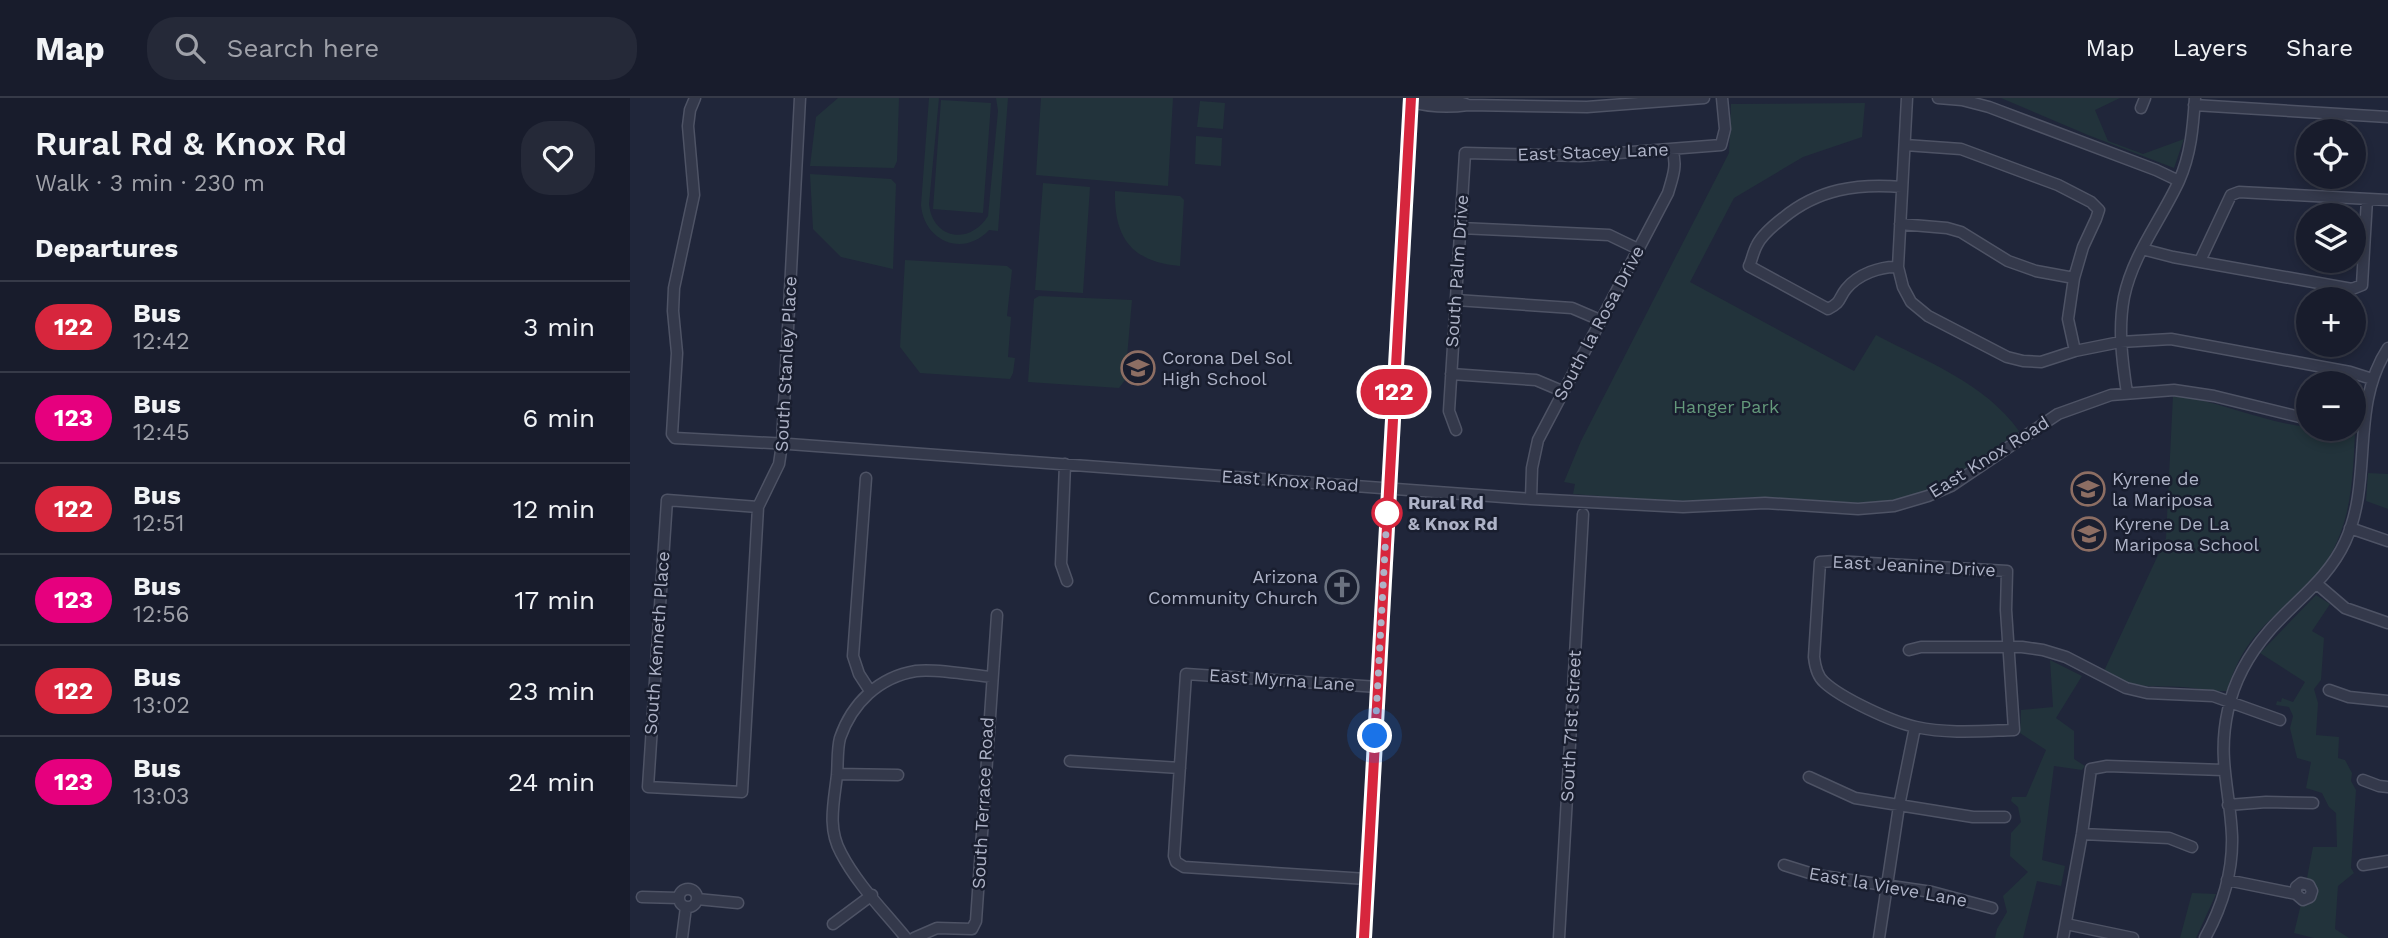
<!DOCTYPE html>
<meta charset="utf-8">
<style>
body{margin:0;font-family:"Work Sans",sans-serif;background:#252938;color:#f1f3f6;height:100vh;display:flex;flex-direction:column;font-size:26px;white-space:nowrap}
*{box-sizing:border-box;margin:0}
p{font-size:23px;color:#9fa1a9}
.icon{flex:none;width:38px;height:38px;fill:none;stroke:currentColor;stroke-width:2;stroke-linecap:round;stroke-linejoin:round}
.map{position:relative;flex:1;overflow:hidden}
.sheet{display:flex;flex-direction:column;background:#181c2c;width:630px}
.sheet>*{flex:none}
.badge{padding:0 14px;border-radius:23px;font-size:24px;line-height:46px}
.controls{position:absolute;left:1666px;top:21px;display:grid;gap:14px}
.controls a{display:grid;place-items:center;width:70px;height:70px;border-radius:50%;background:#181c2c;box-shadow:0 4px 10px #0003,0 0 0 2px #363a48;font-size:35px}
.you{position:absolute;width:35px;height:35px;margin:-18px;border:5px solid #fff;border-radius:50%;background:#1a73e8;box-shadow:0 0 0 10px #1a73e833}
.map>.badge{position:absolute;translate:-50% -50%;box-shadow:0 0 0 4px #fff}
h2{padding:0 35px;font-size:26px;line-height:63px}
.round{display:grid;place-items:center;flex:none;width:74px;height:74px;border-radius:28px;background:#252938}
.overview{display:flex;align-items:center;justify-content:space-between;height:119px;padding:0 35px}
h1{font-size:33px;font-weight:600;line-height:52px}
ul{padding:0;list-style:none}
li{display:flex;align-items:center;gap:21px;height:91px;padding:0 35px;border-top:2px solid #363a48}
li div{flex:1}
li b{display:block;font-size:26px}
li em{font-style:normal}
li .badge{min-width:77px;font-weight:700;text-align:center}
header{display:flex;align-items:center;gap:42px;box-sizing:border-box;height:98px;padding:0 35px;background:#181c2c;border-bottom:2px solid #363a48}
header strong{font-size:33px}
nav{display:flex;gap:38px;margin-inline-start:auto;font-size:24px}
.search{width:490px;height:63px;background:#252938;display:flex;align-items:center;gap:18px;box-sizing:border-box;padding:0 24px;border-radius:28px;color:#9fa1a9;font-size:26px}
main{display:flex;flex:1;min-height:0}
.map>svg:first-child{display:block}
.green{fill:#22333b}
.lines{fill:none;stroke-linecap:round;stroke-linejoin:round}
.minor-casing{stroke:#4e5365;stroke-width:13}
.major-casing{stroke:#3d4254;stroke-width:16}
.minor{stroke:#34394b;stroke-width:10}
.major{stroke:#51576b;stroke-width:12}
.line-casing{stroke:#fff;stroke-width:16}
.line{stroke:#d7263d;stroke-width:10}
.walk{stroke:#aeb3c7;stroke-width:7;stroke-dasharray:0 12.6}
.stop-dot{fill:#fff;stroke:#d7263d;stroke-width:3.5}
.labels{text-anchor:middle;stroke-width:5;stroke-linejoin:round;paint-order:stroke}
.street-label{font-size:18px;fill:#aeb3c7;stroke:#191e2f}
.poi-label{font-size:18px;fill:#aeb3c7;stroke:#191e2f;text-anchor:start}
.park-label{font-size:18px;fill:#64997b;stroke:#191e2f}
.stop-label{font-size:18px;font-weight:bold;fill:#aeb3c7;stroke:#191e2f;text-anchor:start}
</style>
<header>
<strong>Map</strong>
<div class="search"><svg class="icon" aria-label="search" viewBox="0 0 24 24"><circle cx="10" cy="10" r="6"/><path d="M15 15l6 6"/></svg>Search here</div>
<nav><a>Map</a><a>Layers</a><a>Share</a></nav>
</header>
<main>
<section class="sheet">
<div class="overview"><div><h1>Rural Rd &amp; Knox Rd</h1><p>Walk · 3 min · 230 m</p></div><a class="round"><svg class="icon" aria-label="heart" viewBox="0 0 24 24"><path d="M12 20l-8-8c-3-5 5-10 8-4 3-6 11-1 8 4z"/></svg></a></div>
<h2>Departures</h2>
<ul>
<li><span class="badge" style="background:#d7263d;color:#fff">122</span><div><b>Bus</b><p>12:42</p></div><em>3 min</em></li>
<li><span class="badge" style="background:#e6007e;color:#fff">123</span><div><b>Bus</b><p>12:45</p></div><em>6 min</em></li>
<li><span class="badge" style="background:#d7263d;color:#fff">122</span><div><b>Bus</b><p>12:51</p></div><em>12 min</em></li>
<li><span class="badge" style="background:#e6007e;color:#fff">123</span><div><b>Bus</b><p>12:56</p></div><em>17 min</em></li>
<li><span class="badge" style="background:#d7263d;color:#fff">122</span><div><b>Bus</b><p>13:02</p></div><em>23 min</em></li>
<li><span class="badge" style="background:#e6007e;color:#fff">123</span><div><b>Bus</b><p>13:03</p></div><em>24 min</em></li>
</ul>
</section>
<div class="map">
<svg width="1758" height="840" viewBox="0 0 1758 840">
<rect width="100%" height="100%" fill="#20263a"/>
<path class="green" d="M208,0H269L267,63L264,70L180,68L186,19Z
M299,0H309L299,106C303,142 340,147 358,118L368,13L366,0H378L368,133L359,132C333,160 294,143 291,107Z
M411,0H543L538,88L406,77Z
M1371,0H1490L1465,12L1478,43L1513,56L1554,41L1544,70L1458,37Z
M311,2L361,5L353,115L303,111Z
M570,3L595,5L593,31L567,29Z
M1235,5L1232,39L1173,59L1104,100L1060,184L1224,273L1246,237C1297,264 1355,285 1389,333C1358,356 1327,384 1290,396C1240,413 1182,401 1130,399C1108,399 1087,403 1066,403C1025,403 984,399 943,396L945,386L934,384L951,343L1099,55L1101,6Z
M566,38L592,40L591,68L565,66Z
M180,76L261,81L266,86L263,171L211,159L183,131Z
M413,85L460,89L453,195L405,192Z
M485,93L550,98L554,102L550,168C502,164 484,140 485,93Z
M275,162L377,168L382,172L377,218L381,219L378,259L385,260L383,275L380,281L290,275L270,249Z
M409,198L502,202L495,282L489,290L398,284L404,201Z
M1543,297C1589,303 1632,324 1678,329V331H1722L1725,334C1723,376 1722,417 1702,454C1684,488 1650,508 1626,537C1612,553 1603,573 1597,593C1582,594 1568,590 1553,589C1521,588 1503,591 1474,573L1536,440Z
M1738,375L1758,376V411L1736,403Z
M1686,497L1700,506L1682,533L1694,540L1691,582L1684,591L1688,605L1686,637L1709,639L1708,660L1715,662L1722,675L1721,683L1726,692L1721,770L1724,775L1708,788L1705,831L1719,840H1684L1664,835L1671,806L1681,805L1687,798L1686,786L1677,780L1683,749H1707L1706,715L1699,709L1692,695L1676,690L1681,664L1667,660L1660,630L1663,618L1659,609L1646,607L1647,603L1651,604L1652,600L1663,604L1675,584L1630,555Z
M1420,562L1452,578L1426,620L1444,633V661L1455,668L1452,672L1424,668L1412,762L1435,768L1431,788L1407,783L1393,840H1365L1367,831L1377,814L1373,798L1398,774L1380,758L1381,735L1391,724L1388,709L1381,703L1382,699H1396L1416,652L1390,635L1391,612L1423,609Z
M1562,795L1586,796L1566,840H1550Z"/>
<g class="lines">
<defs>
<path id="minor" d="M65,0L60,12L58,28L64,97L44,190L43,213L47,255L42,336L45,340L159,346L901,401L1053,409L1135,405L1228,411L1264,408L1298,398L1321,388L1428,316L1481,297L1544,292L1584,298L1678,321
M1277,0L1268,169L1273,189L1281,204L1298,218L1377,259L1393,263L1411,264L1445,253L1490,244L1541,241L1720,274L1742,281
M1308,0L1332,2L1359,9L1526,72L1549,83
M781,4C800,9 818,10 838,7L957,9L1074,0
M781,4C800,0 819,0 838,7
M1564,7L1758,19
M1511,10L1515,0
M1275,47L1331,51L1428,87L1461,104L1469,112L1466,121L1453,149L1444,180L1438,221L1445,253
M1270,126L1317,130L1331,134L1378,163L1406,173L1444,180
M830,130L979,137L1008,151
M1512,151L1543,159L1722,191L1732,187L1737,101
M1570,163L1601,97L1609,94L1758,102
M1268,169C1251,168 1228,176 1216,191C1208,201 1212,204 1198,211L1119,168C1122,162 1123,154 1127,147C1132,137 1144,127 1153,120C1188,91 1228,85 1272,89
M826,202L942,210L970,222
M821,276L906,282L932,293
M1497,295C1492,262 1488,231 1494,199C1503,156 1531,122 1549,83C1561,56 1563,29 1565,0
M826,332L819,313L835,55L950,58L1091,47L1095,31L1092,0
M435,366L431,466L437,483
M236,380L223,558L229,576L240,593
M901,401L902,370L908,342L1038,95C1042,81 1048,67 1042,52
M128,409L37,402L18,689L112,694L128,409L149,366L152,346L170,0
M1720,430L1758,443
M1205,463L1377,473L1376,512L1384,632C1352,633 1318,636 1286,629C1262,624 1211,600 1194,584C1187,578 1185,568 1184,559L1190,464Z
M1687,486L1715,510L1758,525
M1279,552L1291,549H1392L1413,552L1436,559L1496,590L1517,595L1583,598L1650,622
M1699,592L1719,599L1758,603
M440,663L550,670
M207,676L268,677
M1179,679L1225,700L1343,719H1375
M1733,682L1749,688L1758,689
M1598,707L1636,704L1683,705
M1452,736L1539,740L1562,749
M1154,767L1186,777L1302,794L1362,810
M1733,767L1758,763
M737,781L554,769L546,764L544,758L556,576L748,589
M1597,782L1666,796L1673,802L1680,799L1682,793L1679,787L1671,785L1666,789V796
M49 800a9 9 0 1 1 18 0a9 9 0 1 1-18 0Z
M12,799L49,800
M67,801L108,805
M203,826L242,797
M1436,826L1503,840
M52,840L56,809
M276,840C254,813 227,786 211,755C197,730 204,704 207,677C208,665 207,651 210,640C222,605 249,579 286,573C305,570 341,577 361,579
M284,840L307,830L342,831L346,823L367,517
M929,840L953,416
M1249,840L1269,708L1285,629
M1433,840L1452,736L1461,671L1477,668L1593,672
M1575,840C1592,809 1603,774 1602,738C1600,691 1587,661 1598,612C1604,583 1620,555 1639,533C1665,503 1698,481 1715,444C1744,381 1719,309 1758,250"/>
<path id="major" d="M734,840L781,0"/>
</defs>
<use href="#minor" class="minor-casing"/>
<use href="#major" class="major-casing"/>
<use href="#minor" class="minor"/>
<use href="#major" class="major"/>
</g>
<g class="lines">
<defs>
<path id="line" d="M734,840L781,0"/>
</defs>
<use href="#line" class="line-casing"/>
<use href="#line" class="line"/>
<path class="walk" d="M745,638L757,415"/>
</g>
<defs>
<symbol id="school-ring" viewBox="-11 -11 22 22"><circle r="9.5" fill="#191e2f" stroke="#8d6e63" stroke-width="1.5"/><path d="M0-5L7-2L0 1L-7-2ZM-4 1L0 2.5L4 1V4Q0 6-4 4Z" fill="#8d6e63"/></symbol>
<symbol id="church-ring" viewBox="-11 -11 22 22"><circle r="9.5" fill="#191e2f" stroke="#6b7280" stroke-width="1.5"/><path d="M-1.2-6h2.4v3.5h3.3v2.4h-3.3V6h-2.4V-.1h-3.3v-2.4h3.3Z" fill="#6b7280"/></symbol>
</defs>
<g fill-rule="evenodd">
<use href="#school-ring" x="489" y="251" width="38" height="38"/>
<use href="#school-ring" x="1439" y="372" width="38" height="38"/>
<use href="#school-ring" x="1440" y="417" width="38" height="38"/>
<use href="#church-ring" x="693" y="470" width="38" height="38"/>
</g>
<circle class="stop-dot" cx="757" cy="415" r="14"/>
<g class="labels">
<g class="street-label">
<text transform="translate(963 54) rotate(-2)" y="6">East Stacey Lane</text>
<text transform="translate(827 173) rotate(-86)" y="6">South Palm Drive</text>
<text transform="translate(969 225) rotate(-62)" y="6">South la Rosa Drive</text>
<text transform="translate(156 266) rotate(-87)" y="6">South Stanley Place</text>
<text transform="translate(1359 359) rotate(-32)" y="6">East Knox Road</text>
<text transform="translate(660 383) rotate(4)" y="6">East Knox Road</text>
<text transform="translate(1284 468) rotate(3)" y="6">East Jeanine Drive</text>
<text transform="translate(27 545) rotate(-86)" y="6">South Kenneth Place</text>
<text transform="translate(652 582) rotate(4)" y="6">East Myrna Lane</text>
<text transform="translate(941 628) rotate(-87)" y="6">South 71st Street</text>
<text transform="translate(353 705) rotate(-87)" y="6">South Terrace Road</text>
<text transform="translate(1258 789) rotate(10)" y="6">East la Vieve Lane</text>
</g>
<g class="poi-label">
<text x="532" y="266">Corona Del Sol<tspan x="532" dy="21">High School</tspan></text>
<text x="1482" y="387">Kyrene de<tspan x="1482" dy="21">la Mariposa</tspan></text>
<text x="1484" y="432">Kyrene De La<tspan x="1484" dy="21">Mariposa School</tspan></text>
<text x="688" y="485" text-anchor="end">Arizona<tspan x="688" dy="21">Community Church</tspan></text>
</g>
<g class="park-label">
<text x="1096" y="315">Hanger Park</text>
</g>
<g class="stop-label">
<text x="778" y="411">Rural Rd<tspan x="778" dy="21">&amp; Knox Rd</tspan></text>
</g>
</g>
</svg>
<div class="controls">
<a><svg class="icon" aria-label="locate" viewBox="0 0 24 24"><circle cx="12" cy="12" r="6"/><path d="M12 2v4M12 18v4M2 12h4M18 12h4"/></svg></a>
<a><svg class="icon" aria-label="layers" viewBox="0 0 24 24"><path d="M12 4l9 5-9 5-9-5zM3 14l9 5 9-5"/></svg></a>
<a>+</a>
<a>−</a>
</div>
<div class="you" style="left:745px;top:638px"></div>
<b class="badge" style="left:764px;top:294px;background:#d7263d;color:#fff">122</b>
</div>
</main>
